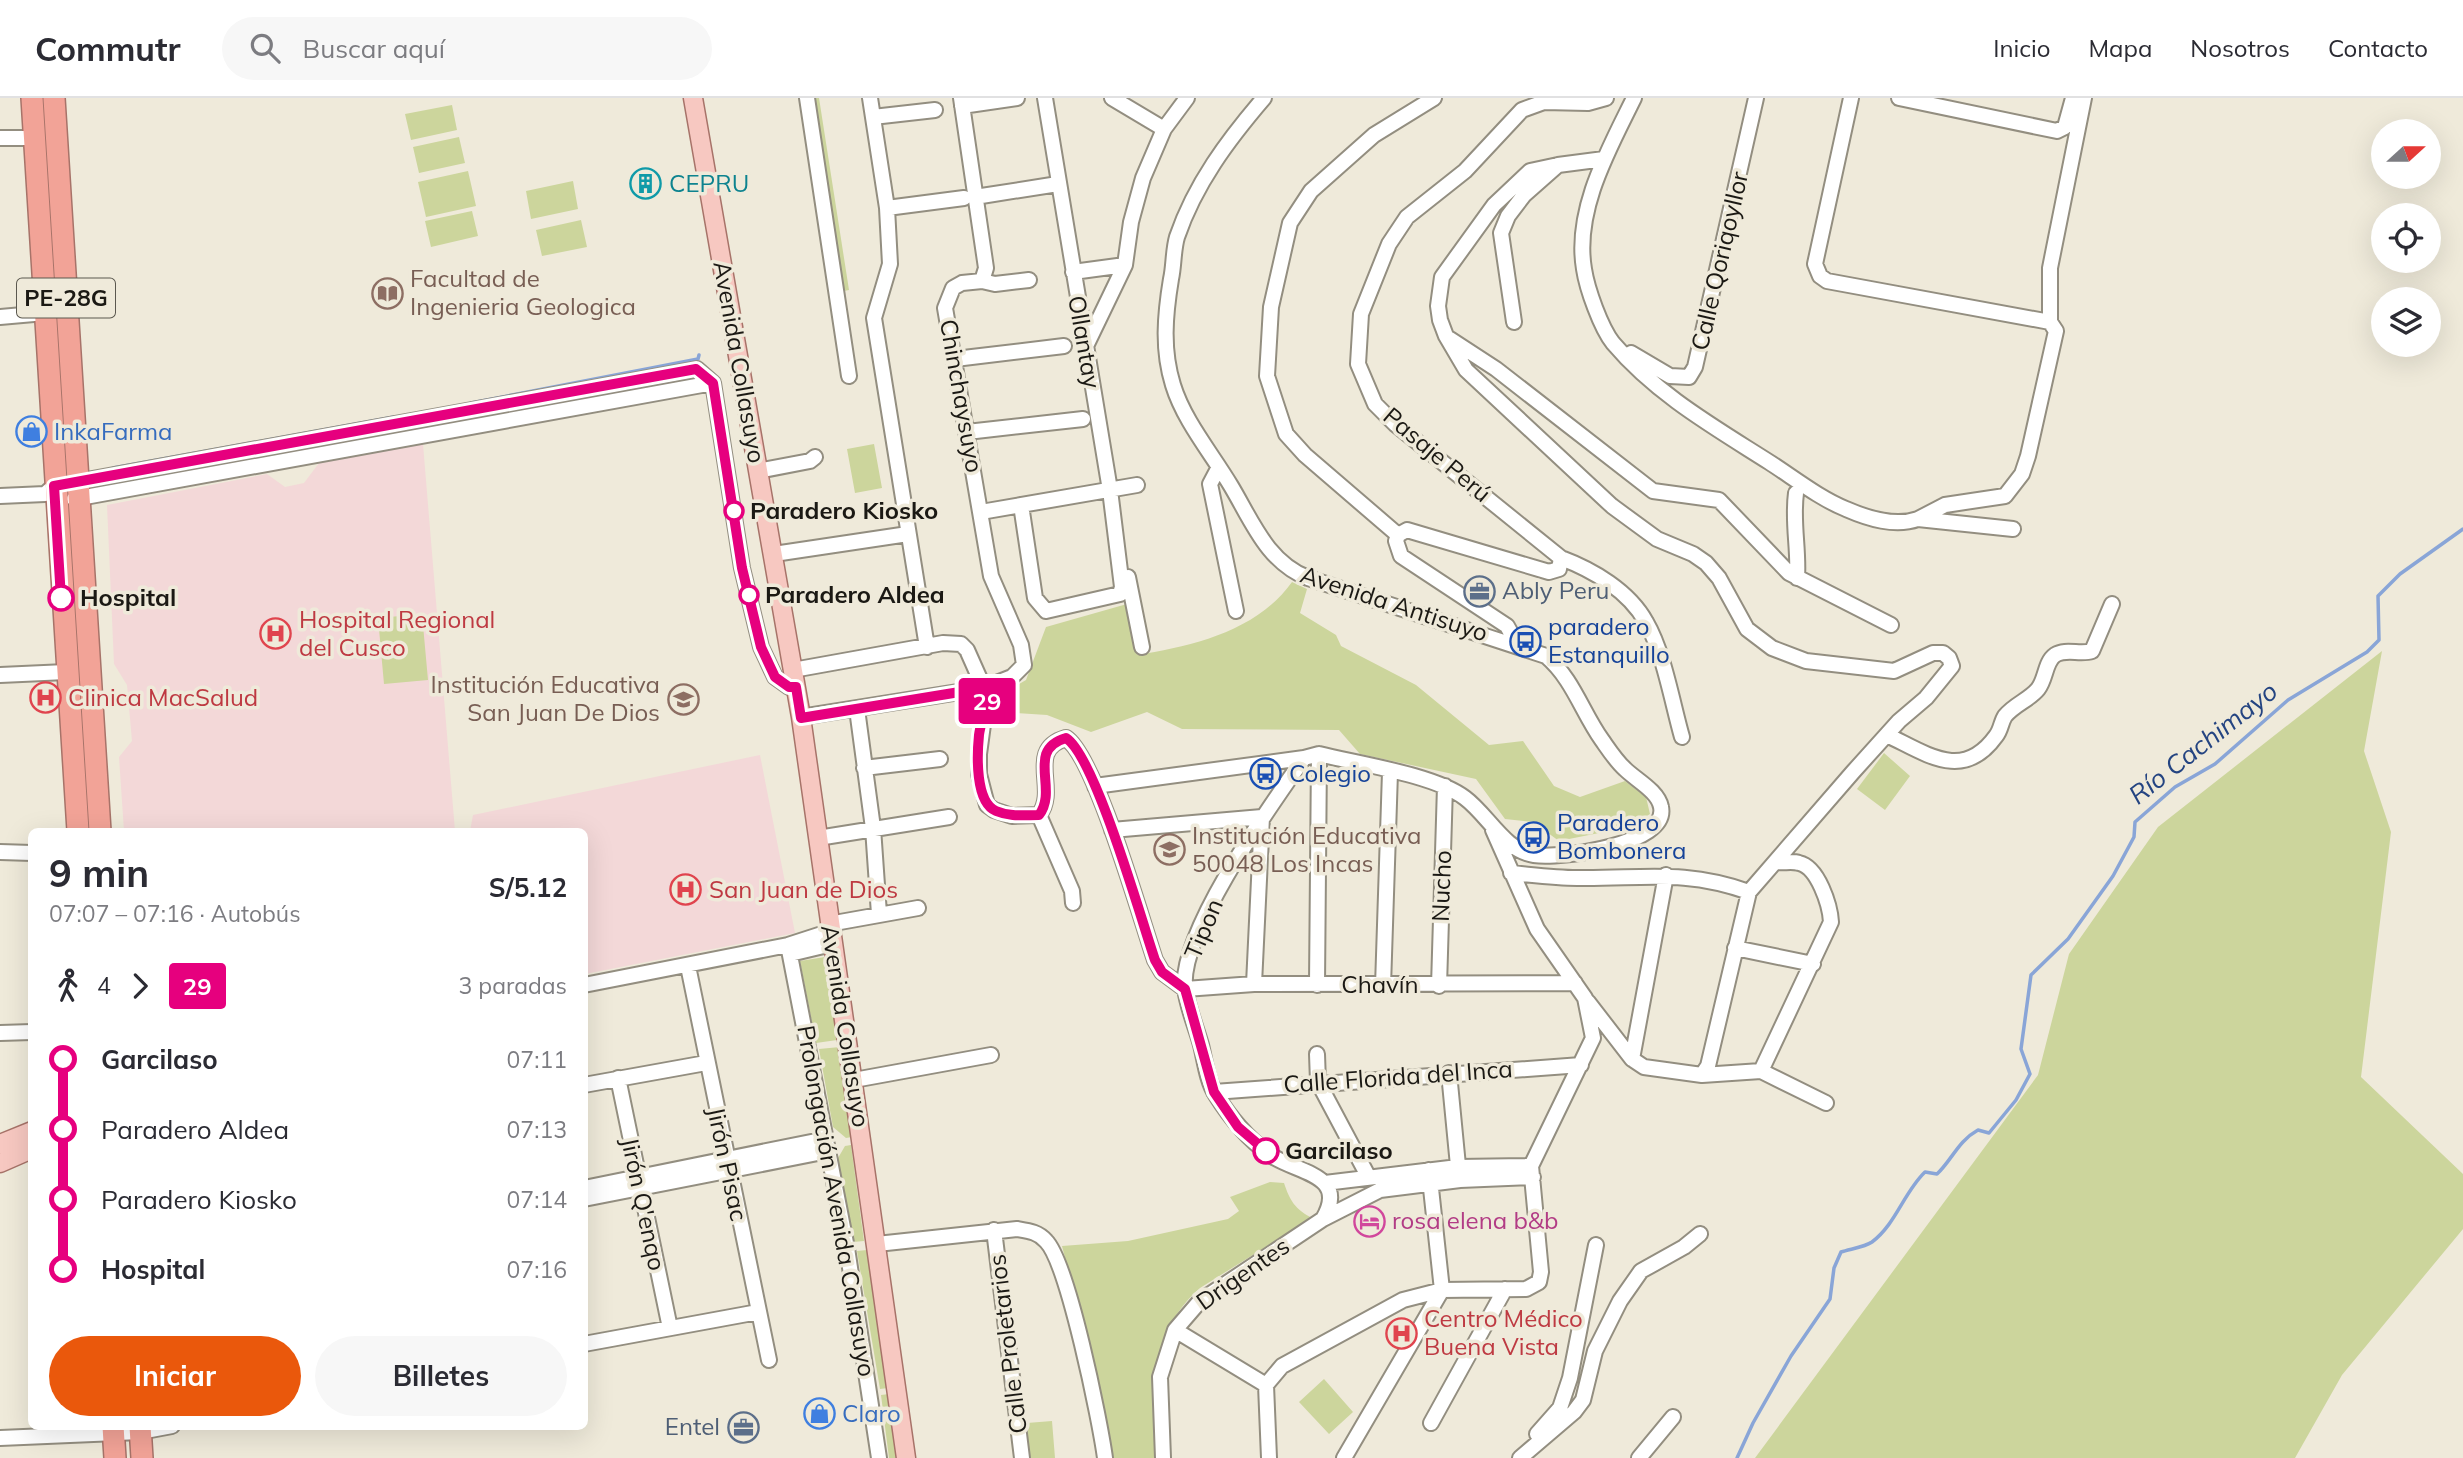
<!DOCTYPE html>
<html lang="es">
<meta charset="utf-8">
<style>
body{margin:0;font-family:Mulish,sans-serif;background:#f7f7f7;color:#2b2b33;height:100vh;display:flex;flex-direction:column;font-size:26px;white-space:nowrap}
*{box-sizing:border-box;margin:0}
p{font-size:23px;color:#7c7c81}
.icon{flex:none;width:38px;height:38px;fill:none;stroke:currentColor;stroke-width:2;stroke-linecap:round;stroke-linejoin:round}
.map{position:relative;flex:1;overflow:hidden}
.panel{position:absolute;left:28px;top:730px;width:560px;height:602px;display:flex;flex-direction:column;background:#fff;border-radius:10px;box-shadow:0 7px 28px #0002}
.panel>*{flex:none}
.badge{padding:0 14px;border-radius:5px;font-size:24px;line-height:46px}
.needle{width:46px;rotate:69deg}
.buttons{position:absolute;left:2371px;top:21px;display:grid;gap:14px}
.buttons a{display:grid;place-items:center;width:70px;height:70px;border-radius:50%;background:#fff;box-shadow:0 7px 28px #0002;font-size:35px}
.map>.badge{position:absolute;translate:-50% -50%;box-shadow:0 0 0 4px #fff}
.legs{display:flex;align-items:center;gap:10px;height:77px;padding:0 21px;font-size:23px}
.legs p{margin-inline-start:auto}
.head{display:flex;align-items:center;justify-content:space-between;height:119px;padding:0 21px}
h1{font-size:38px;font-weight:700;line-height:52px}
.button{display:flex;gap:14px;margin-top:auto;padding:14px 21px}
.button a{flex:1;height:80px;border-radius:42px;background:#ea580c;color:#fff;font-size:28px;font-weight:700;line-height:80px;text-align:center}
.button a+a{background:#f7f7f7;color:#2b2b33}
ul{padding:0 21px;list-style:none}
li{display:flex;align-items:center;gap:24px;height:70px;font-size:26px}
li i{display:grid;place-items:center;width:10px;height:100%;margin:0 9px;background:currentColor}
li i::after{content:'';width:18px;height:18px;margin:-9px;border:5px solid;border-radius:50%;background:#fff}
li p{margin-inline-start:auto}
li:first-child i{background:linear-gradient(#0000 50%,currentColor 0)}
li:last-child i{background:linear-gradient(currentColor 50%,#0000 0)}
header{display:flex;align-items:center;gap:42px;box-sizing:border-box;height:98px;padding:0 35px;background:#fff;border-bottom:2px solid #e1e1e2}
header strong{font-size:33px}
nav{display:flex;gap:38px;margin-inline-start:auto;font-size:24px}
.search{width:490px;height:63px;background:#f7f7f7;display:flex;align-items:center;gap:18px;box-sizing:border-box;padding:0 24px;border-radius:38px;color:#7c7c81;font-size:26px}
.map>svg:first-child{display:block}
.medical{fill:#f3d8d8}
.green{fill:#ccd59c}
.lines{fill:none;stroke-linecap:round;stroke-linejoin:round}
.stream{stroke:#89a5d7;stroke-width:3.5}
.minor-casing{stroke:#938e80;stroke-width:18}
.major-casing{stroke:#a77369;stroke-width:21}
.highway-casing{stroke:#a77369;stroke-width:24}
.minor{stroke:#fff;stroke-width:14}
.major{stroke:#f7c8c1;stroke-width:18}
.highway{stroke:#f2a397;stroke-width:21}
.line-1-casing{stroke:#fff;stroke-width:16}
.line-1{stroke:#e6007e;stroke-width:10}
.stop-1-dot{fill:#fff;stroke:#e6007e;stroke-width:3.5}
.labels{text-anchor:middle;stroke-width:7;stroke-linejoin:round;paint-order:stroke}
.shield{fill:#efeada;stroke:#5b584f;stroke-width:2}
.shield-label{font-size:23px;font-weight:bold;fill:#1b1914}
.culture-label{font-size:24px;fill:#0d838f;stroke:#efeada;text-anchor:start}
.street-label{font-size:24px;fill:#1b1914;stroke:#efeada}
.education-label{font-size:24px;fill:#785e54;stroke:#efeada;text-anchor:start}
.shop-label{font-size:24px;fill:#366cbe;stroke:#efeada;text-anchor:start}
.stop-label{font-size:24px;font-weight:bold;fill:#1b1914;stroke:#efeada;text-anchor:start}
.service-label{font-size:24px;fill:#4e5e75;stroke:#efeada;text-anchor:start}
.health-label{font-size:24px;fill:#be3a42;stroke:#efeada;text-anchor:start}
.transit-label{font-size:24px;fill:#164399;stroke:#efeada;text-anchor:start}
.hotel-label{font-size:24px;fill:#b23c85;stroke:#efeada;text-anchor:start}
.water-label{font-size:26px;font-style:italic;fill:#244481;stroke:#efeada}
</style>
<header>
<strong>Commutr</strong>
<div class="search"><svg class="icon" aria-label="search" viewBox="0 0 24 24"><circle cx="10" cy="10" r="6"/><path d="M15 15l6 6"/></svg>Buscar aquí</div>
<nav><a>Inicio</a><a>Mapa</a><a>Nosotros</a><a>Contacto</a></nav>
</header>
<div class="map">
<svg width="2463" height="1360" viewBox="0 0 2463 1360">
<rect width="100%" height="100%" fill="#efeada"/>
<path class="medical" d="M423,346L455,733H124L119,659L132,643L127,587L114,566L107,407L267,376L285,389L304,385L319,365Z
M760,657L795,835L585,876L584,733H470L473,717Z"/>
<path class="green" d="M814,0H819L849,192L844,193Z
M452,7L457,32L411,42L405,16Z
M459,39L465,65L419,75L413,49Z
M468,73L476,108L426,119L418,84Z
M573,83L578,111L531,121L526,93Z
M472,113L478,138L431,149L425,123Z
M581,122L587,149L542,158L536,132Z
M562,301L563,307L408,337L407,330Z
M874,346L882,390L855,395L847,351Z
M237,360L238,368L111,391L110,384Z
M1292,484L1307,491L1300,515L1336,537L1341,548L1416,587L1489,647L1523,643L1554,688L1580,699L1625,683L1646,699L1650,716L1629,729L1559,743L1533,724L1505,721L1476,681L1360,656L1339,632L1182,631L1147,614L1091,634L1047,617L999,614L1002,596L1026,582L1046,529L1127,506L1137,557C1193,548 1257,533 1292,484Z
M422,516L428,582L384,586L378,520Z
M2382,553L2364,653L2391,734L2361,979L2463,1076V1131L2342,1277L2295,1360H1755L2038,977L2069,856L2158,729Z
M1884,655L1910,678L1885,712L1857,691Z
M825,859L837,942L816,945L800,863Z
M840,949L852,1039L846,1040L833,1029L819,951Z
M851,1047L864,1143L853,1144L838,1060L845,1048Z
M1270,1084L1284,1085C1290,1103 1295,1111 1312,1120L1200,1190C1150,1233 1149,1300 1156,1360H1110L1099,1293L1062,1148L1128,1143L1228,1121L1239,1113L1230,1099Z
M867,1152L888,1290L880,1291L857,1153Z
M1324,1281L1353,1314L1329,1336L1299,1304Z
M889,1296L898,1360H889L881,1297Z
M1052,1323L1055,1360H1029L1027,1325Z"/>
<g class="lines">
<path class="stream" d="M471,305L698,261L699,257
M113,370L394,319
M1737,1360L1753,1325L1791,1258L1830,1201L1834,1170L1841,1154C1850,1151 1865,1149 1872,1144C1896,1126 1904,1094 1925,1074L1937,1076C1952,1062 1958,1043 1978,1032L1989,1035L2016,1002L2030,976L2021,951L2031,877L2068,841L2113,778L2134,739L2135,724L2175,689L2215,666L2288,602L2367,554L2379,542L2378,498L2400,476L2463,431"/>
<defs>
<path id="minor" d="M807,0L849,278
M870,0L887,110L890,166L874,220L927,549
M1112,0L1164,31
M1634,0C1609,51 1574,112 1584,171C1587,191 1601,230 1613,245C1656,296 1714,329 1769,364C1794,380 1819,400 1846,411C1869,421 1895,429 1918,421L2013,431
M1851,0L1815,166L1820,178L1827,183L2050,224
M1899,0L2057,33L2065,29L2073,0
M962,8L1017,0
M873,19L935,12
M0,40H34
M975,99L1058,86
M887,110L964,100
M1073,174L1125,167
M982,183L995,186L1029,182
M0,219L45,215
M1514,224L1501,135L1508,118L1524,97L1558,67L1604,61
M1450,241L1496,271L1653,393L1719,402L1789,475L1891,527
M1086,248L1125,167L1131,124L1143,80L1164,31L1187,0
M1631,255L1670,278L1689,279L1695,269L1756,0
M955,261L1064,248
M713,285L742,470L761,549L775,579L789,589H796
M967,334L1083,321
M1219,369L1210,386L1236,513
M758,373L810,363L815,359
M1796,395C1792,424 1799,451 1797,480
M45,396L54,388L697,271L713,285
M0,398L45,396
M74,401L713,285
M1021,407L1035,500L1046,513L1120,496L1122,489L1110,392L1045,0
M981,414L1137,387
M1918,421L1945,407L2005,398L2022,376L2028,358L2056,233L2050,224V170L2084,0
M1398,437L1305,357L1286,336L1267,278L1271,209L1290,125L1311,93L1374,37L1434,0
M774,456L908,436
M1561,460C1593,472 1629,493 1646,524C1664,555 1672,604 1682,639
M1128,479L1142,549
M1509,544L1512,537L1507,528L1401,458L1396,443L1398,437L1407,432L1549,474L1559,471L1561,460L1395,326L1375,306L1358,266L1361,216L1389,146L1407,119L1465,73L1522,12L1544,4L1588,5L1606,0
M793,572L943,545L961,546L967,552L987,597L979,656V676L987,707L994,712L1012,718L1039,717C1059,691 1025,652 1066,640C1095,658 1141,821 1155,862L1162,874L1185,891L1254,886L1575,885
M0,577L66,574
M857,611L873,730L879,816
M801,619L984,590L1012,579L1024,567L1021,547L991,478L945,210L953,190L962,185L982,183L986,170L961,0
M1887,637C1927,656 1963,684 1996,638C2001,632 2001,624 2005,618C2015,606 2029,602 2038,591C2046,581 2045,564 2055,557C2066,550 2080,557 2092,553L2112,506
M864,670L940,661
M1095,688L1304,660
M1039,717L1072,793L1073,805
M1112,732L1262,719L1254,886
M1493,732L1537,831L1585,900L1593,940L1531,1068
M818,740L949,719
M0,754L32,755
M1511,775C1533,777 1555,780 1577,780C1643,781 1684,771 1749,794L1853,674L1899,623L1926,600L1952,568L1949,560L1943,555H1933L1894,573L1806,563L1772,550L1747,531L1719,480L1706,465L1693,456L1657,441L1612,408L1466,272L1446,238L1440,222L1438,208L1442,179L1494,107L1530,73L1558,67
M788,847L847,1150L879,1360
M1735,850L1813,866
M790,856L832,846
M688,868L769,1262
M584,887L788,847L825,835L840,824L918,810
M1317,887L1319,656
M1383,888L1390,674
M1439,888L1445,688
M1588,904L1632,961L1644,969L1702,977L1708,968L1749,794
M0,935L32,934
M1317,956L1318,984L1368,1078
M1632,961L1666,777
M1761,973L1831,824C1830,807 1818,769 1799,765C1793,763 1783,765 1776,764
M1449,975L1459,1078
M1702,977L1761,973L1826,1005
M618,980L670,1230
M854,982L991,957
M584,987L706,965
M1214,994L1581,967
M1325,1085L1458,1069L1531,1068
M584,1090L826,1041
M584,1101L828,1053
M1323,1121L1380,1092L1460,1082L1533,1079
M994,1132L1022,1360
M877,1146L1017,1131C1029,1133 1038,1134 1046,1143C1068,1165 1100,1323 1105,1360
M1175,1232L1266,1287
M584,1246L758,1214
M1431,1325L1505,1191
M1537,1336L1560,1310L1570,1280L1596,1147
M0,1340L140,1334L172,1328
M1163,1360L1160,1279L1175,1232L1200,1203L1323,1121C1350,1075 1294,1075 1269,1056C1247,1040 1231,1021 1216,997C1207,983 1205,963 1201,947C1196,929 1187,908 1185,890C1179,835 1271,707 1304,660L1319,656C1359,666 1435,677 1465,700C1488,717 1505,753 1534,757C1560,761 1669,747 1661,709C1658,693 1636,682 1625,671C1616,663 1609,652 1602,642C1582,614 1573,581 1546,558L1308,480C1267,464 1252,423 1231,388C1212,356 1184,323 1173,287C1162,252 1165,217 1171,181C1174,168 1173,153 1177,139C1195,86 1228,42 1264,0
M1269,1360L1266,1287L1282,1268L1403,1202L1442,1192L1526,1191L1539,1184L1541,1174L1531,1068
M1344,1360L1442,1192L1429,1072
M1520,1360L1574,1314L1583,1302L1595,1253L1620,1203L1641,1173L1684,1149L1700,1136
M1639,1360L1673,1319"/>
<path id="major" d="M693,0L801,619L906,1360
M0,1046L32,1033
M0,1065L32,1051"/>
<path id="highway" d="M32,0L78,733
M54,0L100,733
M113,1328L115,1360
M140,1328L142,1360"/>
</defs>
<use href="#minor" class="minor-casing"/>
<use href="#major" class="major-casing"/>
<use href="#highway" class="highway-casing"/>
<use href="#minor" class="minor"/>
<use href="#major" class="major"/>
<use href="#highway" class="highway"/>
</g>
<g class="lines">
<defs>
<path id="line-1" d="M61,500L54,388L696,271L713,285L742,470L761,549L775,579L789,589H796L801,620L984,590C990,606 981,621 979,637C977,657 975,704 996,713C1010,719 1024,717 1039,717C1059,691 1025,652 1066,640C1095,658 1141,821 1155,862L1162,874L1185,891L1214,994L1238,1029L1266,1053"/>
</defs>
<use href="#line-1" class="line-1-casing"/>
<use href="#line-1" class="line-1"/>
</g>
<defs>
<symbol id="building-ring" viewBox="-11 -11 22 22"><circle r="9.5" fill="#efeada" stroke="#0f9aa8" stroke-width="1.5"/><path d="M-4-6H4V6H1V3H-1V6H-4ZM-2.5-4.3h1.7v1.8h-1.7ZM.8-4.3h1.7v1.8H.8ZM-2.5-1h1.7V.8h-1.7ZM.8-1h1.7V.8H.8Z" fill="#0f9aa8"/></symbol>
<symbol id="library-ring" viewBox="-11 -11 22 22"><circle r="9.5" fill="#efeada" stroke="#8d6e63" stroke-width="1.5"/><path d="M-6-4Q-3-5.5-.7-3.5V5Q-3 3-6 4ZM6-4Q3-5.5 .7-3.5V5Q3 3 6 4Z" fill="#8d6e63"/></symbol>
<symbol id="shop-ring" viewBox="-11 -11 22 22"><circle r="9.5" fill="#efeada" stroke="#3f7fe0" stroke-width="1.5"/><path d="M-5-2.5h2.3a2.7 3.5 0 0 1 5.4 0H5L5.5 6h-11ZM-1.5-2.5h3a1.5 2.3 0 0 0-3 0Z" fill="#3f7fe0"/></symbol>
<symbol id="office-ring" viewBox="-11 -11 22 22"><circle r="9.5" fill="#efeada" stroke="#5c6f8a" stroke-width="1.5"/><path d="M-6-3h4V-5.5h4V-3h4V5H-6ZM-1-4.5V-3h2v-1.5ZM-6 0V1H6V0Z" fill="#5c6f8a"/></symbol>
<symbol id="hospital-ring" viewBox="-11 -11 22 22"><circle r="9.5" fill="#efeada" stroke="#e0444e" stroke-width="1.5"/><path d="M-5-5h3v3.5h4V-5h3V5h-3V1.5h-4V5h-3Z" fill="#e0444e"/></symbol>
<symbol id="bus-ring" viewBox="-11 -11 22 22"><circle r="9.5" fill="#efeada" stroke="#1a4fb4" stroke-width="1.5"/><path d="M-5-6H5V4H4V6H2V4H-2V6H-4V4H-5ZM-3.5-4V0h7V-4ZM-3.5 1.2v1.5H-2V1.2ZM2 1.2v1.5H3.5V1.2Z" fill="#1a4fb4"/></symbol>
<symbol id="school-ring" viewBox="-11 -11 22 22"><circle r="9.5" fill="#efeada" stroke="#8d6e63" stroke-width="1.5"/><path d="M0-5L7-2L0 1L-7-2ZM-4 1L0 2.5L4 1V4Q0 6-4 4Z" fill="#8d6e63"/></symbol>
<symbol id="hotel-ring" viewBox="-11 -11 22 22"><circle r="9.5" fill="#efeada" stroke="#d1479c" stroke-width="1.5"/><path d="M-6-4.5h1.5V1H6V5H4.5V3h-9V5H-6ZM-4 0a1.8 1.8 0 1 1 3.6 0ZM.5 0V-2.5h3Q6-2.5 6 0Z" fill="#d1479c"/></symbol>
</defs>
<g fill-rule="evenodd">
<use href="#building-ring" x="628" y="68" width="35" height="35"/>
<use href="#library-ring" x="370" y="178" width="35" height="35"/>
<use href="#shop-ring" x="14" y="316" width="35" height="35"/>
<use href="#office-ring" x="1462" y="476" width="35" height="35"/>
<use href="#hospital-ring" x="258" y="518" width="35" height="35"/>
<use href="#bus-ring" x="1508" y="526" width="35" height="35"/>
<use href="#hospital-ring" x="28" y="582" width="35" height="35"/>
<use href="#school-ring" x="666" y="584" width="35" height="35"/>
<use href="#bus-ring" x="1248" y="658" width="35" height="35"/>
<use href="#bus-ring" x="1516" y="722" width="35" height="35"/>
<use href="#school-ring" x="1152" y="734" width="35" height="35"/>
<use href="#hospital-ring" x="668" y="774" width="35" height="35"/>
<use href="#hotel-ring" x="1352" y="1106" width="35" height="35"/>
<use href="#hospital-ring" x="1384" y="1218" width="35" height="35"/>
<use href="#shop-ring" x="802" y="1298" width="35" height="35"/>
<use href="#office-ring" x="726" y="1312" width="35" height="35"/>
</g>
<g class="stop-1-dot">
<circle cx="734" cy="413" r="9"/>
<circle cx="749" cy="497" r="9"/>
<circle cx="61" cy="500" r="12"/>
<circle cx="1266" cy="1053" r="12"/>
</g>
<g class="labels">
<rect class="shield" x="17" y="180.5" width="98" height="39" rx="5"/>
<g class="shield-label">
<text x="66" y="208">PE-28G</text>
</g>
<g class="culture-label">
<text x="669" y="94">CEPRU</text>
</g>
<g class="street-label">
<text transform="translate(1720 163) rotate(-77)" y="8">Calle Qoriqoyllor</text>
<text transform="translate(1084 244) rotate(80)" y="8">Ollantay</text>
<text transform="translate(739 264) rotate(80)" y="8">Avenida Collasuyo</text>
<text transform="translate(961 298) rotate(80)" y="8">Chinchaysuyo</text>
<text transform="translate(1437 357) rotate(40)" y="8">Pasaje Perú</text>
<text transform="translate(1394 506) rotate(18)" y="8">Avenida Antisuyo</text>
<text transform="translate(1442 788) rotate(-88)" y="8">Nucho</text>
<text transform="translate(1204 831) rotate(-67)" y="8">Tipon</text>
<text x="1380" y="895">Chavín</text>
<text transform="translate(845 928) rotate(81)" y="8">Avenida Collasuyo</text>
<text transform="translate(1398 979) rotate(-4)" y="8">Calle Florida del Inca</text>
<text transform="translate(727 1066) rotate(78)" y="8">Jirón Pisac</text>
<text transform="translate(836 1103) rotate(80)" y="8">Prolongación Avenida Collasuyo</text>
<text transform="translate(643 1106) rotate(78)" y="8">Jirón Q'enqo</text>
<text transform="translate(1243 1176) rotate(-35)" y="8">Drigentes</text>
<text transform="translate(1008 1246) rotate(-97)" y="8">Calle Proletarios</text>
</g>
<g class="education-label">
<text x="410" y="189">Facultad de<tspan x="410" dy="28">Ingenieria Geologica</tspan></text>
<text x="660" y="595" text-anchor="end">Institución Educativa<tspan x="660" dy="28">San Juan De Dios</tspan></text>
<text x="1192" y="746">Institución Educativa<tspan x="1192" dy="28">50048 Los Incas</tspan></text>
</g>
<g class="shop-label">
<text x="54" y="342">InkaFarma</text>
<text x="842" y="1324">Claro</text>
</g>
<g class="stop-label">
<text x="750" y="421">Paradero Kiosko</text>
<text x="765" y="505">Paradero Aldea</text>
<text x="80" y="508">Hospital</text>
<text x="1285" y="1061">Garcilaso</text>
</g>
<g class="service-label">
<text x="1502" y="501">Ably Peru</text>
<text x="720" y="1337" text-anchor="end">Entel</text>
</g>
<g class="health-label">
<text x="299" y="530">Hospital Regional<tspan x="299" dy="28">del Cusco</tspan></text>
<text x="68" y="608">Clinica MacSalud</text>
<text x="709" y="800">San Juan de Dios</text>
<text x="1424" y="1229">Centro Médico<tspan x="1424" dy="28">Buena Vista</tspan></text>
</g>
<g class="transit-label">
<text x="1548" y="537">paradero<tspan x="1548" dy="28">Estanquillo</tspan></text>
<text x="1289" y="684">Colegio</text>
<text x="1557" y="733">Paradero<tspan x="1557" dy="28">Bombonera</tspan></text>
</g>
<g class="hotel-label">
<text x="1392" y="1131">rosa elena b&amp;b</text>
</g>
<g class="water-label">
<text transform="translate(2203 645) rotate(-38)" y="9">Río Cachimayo</text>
</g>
</g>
</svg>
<div class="buttons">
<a><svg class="needle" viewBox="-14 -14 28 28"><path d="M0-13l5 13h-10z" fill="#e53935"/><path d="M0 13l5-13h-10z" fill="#7c7c81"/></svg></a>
<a><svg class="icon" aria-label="locate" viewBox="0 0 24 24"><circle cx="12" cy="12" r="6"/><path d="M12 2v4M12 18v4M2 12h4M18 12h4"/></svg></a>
<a><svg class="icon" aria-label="layers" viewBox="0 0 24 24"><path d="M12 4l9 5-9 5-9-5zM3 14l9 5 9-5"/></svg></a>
</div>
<b class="badge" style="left:987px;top:603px;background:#e6007e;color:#fff">29</b>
<section class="panel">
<div class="head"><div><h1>9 min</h1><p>07:07 – 07:16 · Autobús</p></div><b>S/5.12</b></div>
<div class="legs"><svg class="icon" aria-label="walk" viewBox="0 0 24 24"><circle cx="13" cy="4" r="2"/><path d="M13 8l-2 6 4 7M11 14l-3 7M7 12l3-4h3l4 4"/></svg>4<svg class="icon" aria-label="forward" viewBox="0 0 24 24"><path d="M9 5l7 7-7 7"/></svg><b class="badge" style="background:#e6007e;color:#fff">29</b><p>3 paradas</p></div>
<ul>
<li><i style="color:#e6007e"></i><b>Garcilaso</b><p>07:11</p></li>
<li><i style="color:#e6007e"></i><span>Paradero Aldea</span><p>07:13</p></li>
<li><i style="color:#e6007e"></i><span>Paradero Kiosko</span><p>07:14</p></li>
<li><i style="color:#e6007e"></i><b>Hospital</b><p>07:16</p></li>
</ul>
<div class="button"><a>Iniciar</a><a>Billetes</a></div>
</section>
</div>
